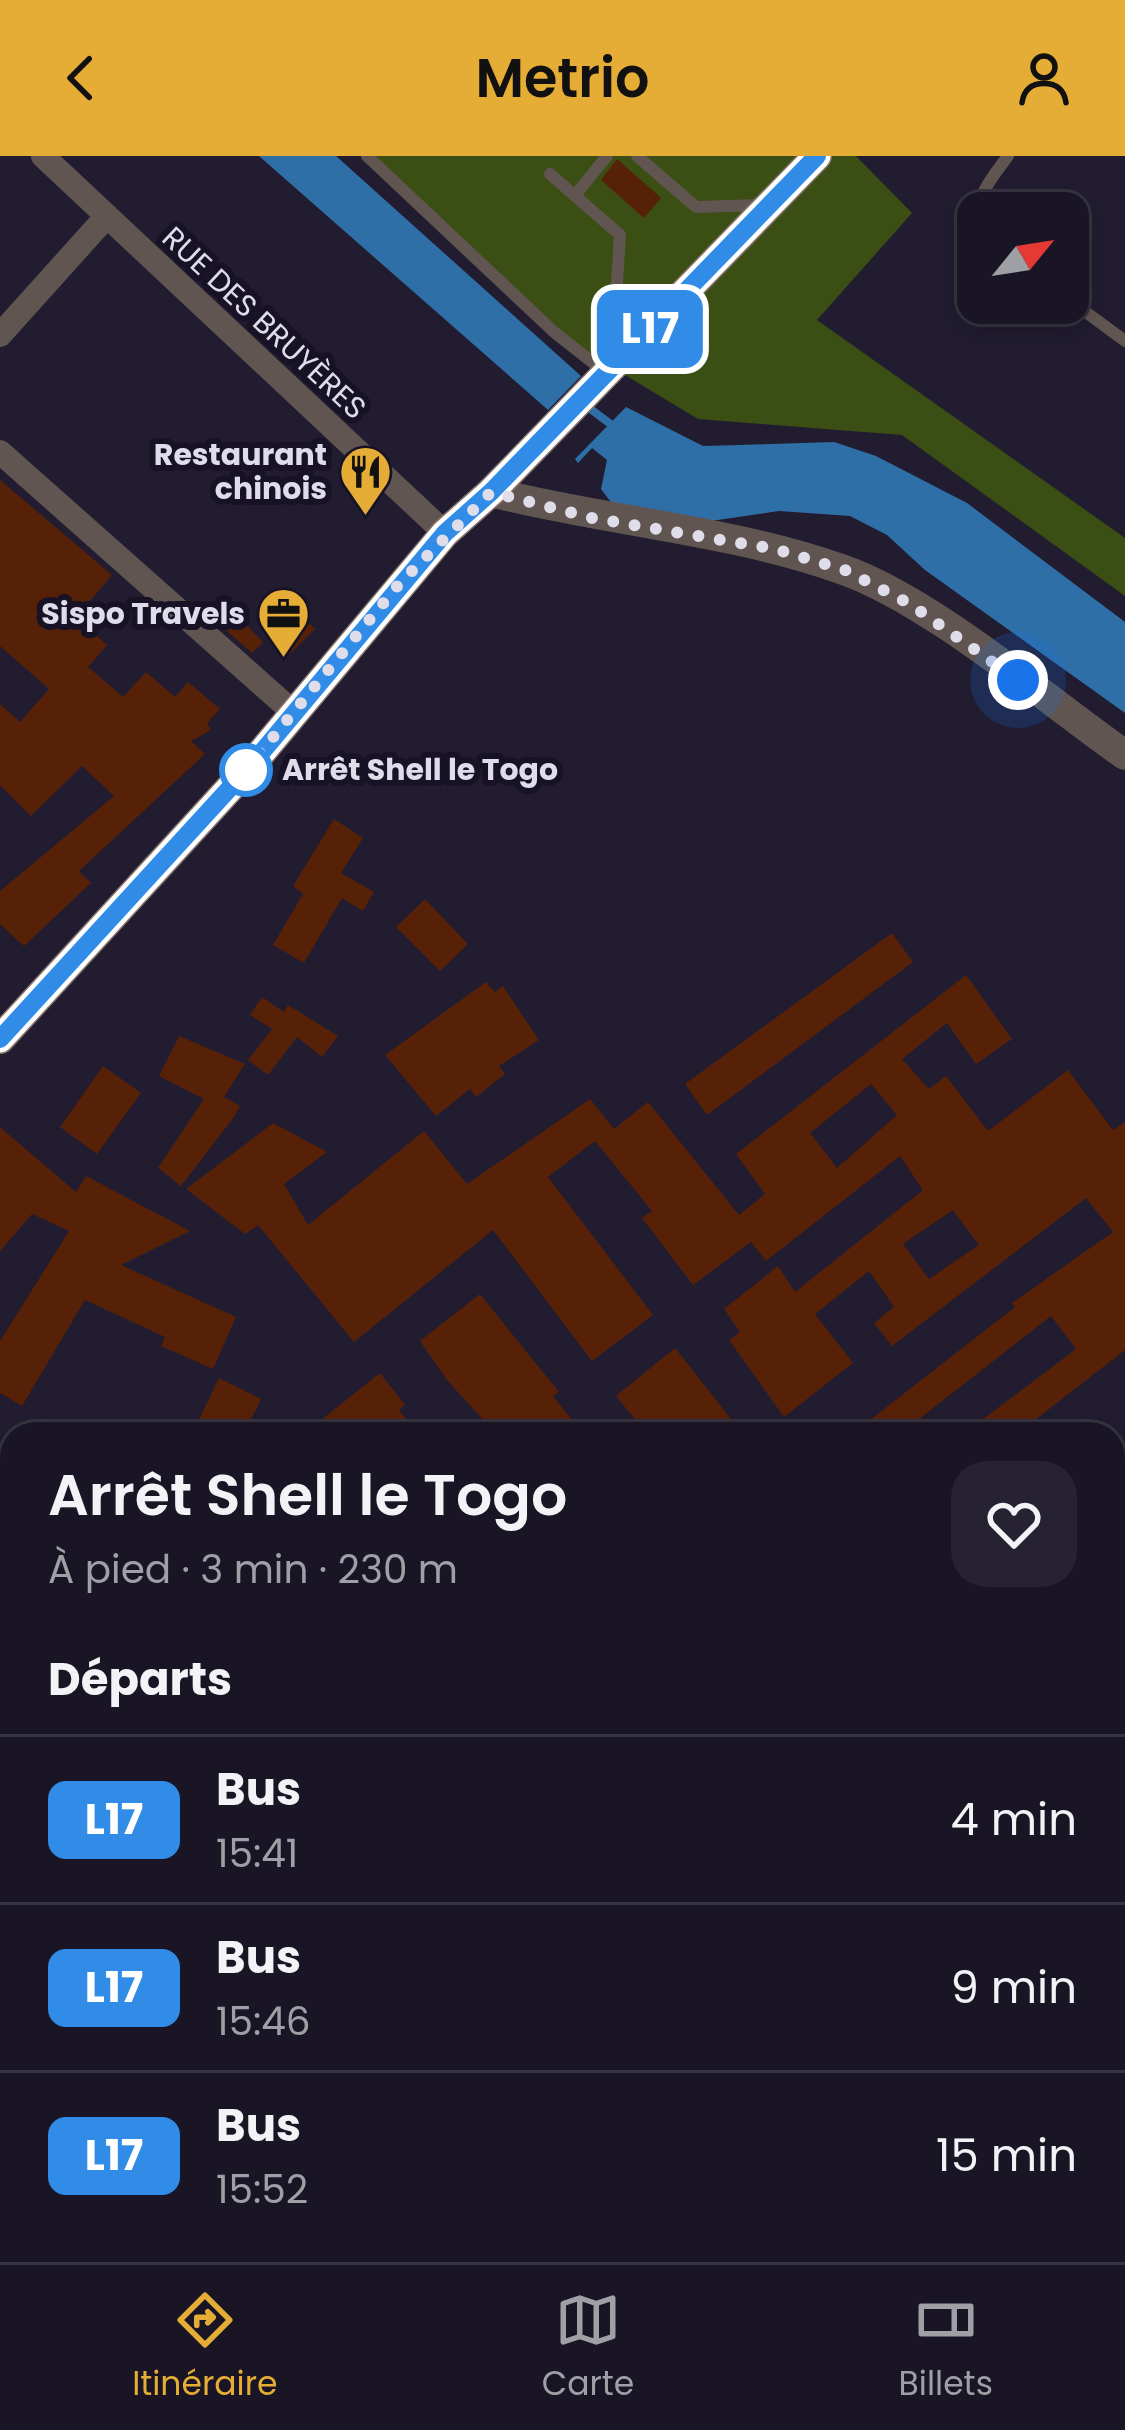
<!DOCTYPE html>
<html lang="fr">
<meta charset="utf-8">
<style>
body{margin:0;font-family:Poppins,sans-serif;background:#262231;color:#f1f3f6;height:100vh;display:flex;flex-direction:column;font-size:45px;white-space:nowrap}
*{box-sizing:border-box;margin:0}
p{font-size:39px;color:#9f9fa6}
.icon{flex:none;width:66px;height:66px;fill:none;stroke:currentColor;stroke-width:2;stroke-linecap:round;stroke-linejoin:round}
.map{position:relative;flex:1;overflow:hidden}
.sheet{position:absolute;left:0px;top:1266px;width:1125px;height:840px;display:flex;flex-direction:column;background:#191524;border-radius:36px 36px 0 0;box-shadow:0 6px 18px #0003,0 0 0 3px #373441}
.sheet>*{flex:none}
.badge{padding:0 24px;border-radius:18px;font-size:42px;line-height:78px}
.needle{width:78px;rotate:60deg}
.tools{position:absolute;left:957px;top:36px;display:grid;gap:24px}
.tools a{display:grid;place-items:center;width:132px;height:132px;border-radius:24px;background:#191524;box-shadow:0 6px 18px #0003,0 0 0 3px #373441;font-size:60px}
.you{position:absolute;width:60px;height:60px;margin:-30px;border:9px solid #fff;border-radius:50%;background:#1a73e8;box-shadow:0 0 0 18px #1a73e833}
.map>.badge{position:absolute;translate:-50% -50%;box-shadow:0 0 0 6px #fff}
h2{padding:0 48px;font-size:45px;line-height:108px}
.round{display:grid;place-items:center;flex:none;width:126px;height:126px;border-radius:36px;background:#262231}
.headline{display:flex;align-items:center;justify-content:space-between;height:204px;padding:0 48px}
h1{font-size:57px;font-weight:600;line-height:90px}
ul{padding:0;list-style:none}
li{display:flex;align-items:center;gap:36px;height:168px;padding:0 48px;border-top:3px solid #373441}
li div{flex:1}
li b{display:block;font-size:45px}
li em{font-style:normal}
li .badge{min-width:132px;font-weight:700;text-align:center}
header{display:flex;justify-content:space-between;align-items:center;height:156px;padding:0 48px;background:#e5ad36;color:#111;font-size:54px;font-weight:600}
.menu{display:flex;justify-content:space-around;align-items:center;height:168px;border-top:3px solid #373441;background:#191524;font-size:33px;color:#9f9fa6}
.menu a{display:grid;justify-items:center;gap:6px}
.menu .active{color:#e5ad36}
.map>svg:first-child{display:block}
.green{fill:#3b4e14}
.water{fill:#2f6fa7}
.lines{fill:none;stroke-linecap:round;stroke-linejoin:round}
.stream{stroke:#2f6fa7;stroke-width:8}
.building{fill:#572108;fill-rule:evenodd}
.service{stroke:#615551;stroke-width:12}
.minor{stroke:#615551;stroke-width:24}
.tertiary{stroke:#615551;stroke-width:30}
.secondary{stroke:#87746d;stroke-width:30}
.line-casing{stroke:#fff;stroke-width:27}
.line{stroke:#318ce7;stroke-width:18}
.walk{stroke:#e0ddeb;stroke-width:12;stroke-dasharray:0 21.6}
.stop-dot{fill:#fff;stroke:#318ce7;stroke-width:6}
.labels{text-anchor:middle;stroke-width:12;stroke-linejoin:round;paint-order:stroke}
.street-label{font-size:30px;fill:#e0ddeb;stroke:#181226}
.poi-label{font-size:30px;font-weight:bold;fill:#e0ddeb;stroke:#181226;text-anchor:end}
.stop-label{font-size:30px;font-weight:bold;fill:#e0ddeb;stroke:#181226;text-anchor:start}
</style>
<header><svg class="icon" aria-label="back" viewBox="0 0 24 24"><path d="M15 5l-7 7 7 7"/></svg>Metrio<svg class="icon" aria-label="person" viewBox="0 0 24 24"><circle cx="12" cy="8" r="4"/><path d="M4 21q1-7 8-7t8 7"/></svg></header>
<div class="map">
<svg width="1125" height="2106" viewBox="0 0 1125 2106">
<rect width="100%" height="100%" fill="#211c30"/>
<path class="green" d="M367,0H856L912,57L817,164L1125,382V440L902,279L698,263L580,192Z
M5,1982L12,1993V2094H72L75,2106H0V1985Z
M457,2094H607L597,2106H470Z"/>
<path class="water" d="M259,0H336L581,220L548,254Z
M626,251L703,290L834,286L876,300L967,347L1125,466V557L925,414L887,379L850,360L779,355L704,366L613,349L601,333L607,304L592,292L578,307L575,303Z"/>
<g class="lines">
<path class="stream" d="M585,249L616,272"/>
</g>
<path class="building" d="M617,3L661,42L644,62L601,24Z
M0,324L112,419L76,461L107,489L88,511L123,541L146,516L175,541L188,526L220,553L207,567L211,574L191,585L205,598L79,715L91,727L24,790L0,768V735L114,640L82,610L31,660L0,629V548L20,566L49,533L0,490Z
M295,453L315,473L290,498L270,479Z
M234,456L263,486L252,497L220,469Z
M334,663L363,682L341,717L374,736L363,755L342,742L304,807L273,789L303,738L293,730Z
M425,743L468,788L440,815L396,771Z
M892,777L913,806L707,959L685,928Z
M966,819L1012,883L976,908L947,867L902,903L929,933L946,920L988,975L1068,914L1113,974L1125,966V1194L1017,1278H963L1076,1193L1051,1160L900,1278H852L1015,1151L1012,1147L1113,1076L1086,1042L892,1190L874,1167L894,1151L869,1115L815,1158L853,1207L784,1261L729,1184L740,1176L724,1153L778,1110L795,1136L923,1034L900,1000L766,1105L751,1086L693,1129L642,1062L652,1055L595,985L548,1021L653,1159L592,1205L493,1074L354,1186L258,1069L245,1078L186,1033L273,967L327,996L284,1028L308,1069L424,975L467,1028L590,943L614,973L648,946L739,1059L765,1038L736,998ZM871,928L897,959L837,1012L810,977ZM953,1054L979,1089L929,1123L903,1088Z
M486,826L495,836L503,830L539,884L499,910L505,918L476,941L470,933L436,960L385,899Z
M262,841L284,856L288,849L338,880L322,901L297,881L268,919L248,904L272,873L250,859Z
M179,880L245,908L224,941L240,950L234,961L181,1030L158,1012L204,943L159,920Z
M103,910L141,937L97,998L60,971Z
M0,971L76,1036L86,1020L190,1075L121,1109L236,1161L213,1213L161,1190L165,1181L85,1144L22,1250L0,1237V1185L69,1075L32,1058L0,1095Z
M480,1138L559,1236L553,1240L583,1278H496L447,1224L420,1185Z
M675,1192L717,1245L742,1278H647L616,1240Z
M380,1217L405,1249L399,1254L418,1278H331L321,1264Z
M219,1222L261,1243L244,1278H192Z"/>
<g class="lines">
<path class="service" d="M367,0L554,176L606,217
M637,0L696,51L760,49
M550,18L620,79L616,144L651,170
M576,38L607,0
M978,70C974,41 992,22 1008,0
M1068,143L1125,185"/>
<path class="minor" d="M43,0L445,377
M0,179L107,60
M0,296L293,556"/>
<path class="tertiary" d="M491,336C606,365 731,374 841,413C927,442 1047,544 1125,599"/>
<path class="secondary" d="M0,883L251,609L445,377L491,336L817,0"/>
</g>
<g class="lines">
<defs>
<path id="line" d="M0,883L251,609L445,377L491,336L817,0"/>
</defs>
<use href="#line" class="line-casing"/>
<use href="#line" class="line"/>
<path class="walk" d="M246,614L399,428L491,336L592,362L775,393L845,414L910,448L1018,524"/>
</g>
<defs>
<symbol id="restaurant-pin" viewBox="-11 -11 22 30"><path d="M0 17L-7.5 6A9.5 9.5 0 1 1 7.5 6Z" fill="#e5ad36" stroke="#181226"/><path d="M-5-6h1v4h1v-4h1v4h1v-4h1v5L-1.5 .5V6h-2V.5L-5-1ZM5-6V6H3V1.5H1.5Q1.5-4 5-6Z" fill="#111"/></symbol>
<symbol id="office-pin" viewBox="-11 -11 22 30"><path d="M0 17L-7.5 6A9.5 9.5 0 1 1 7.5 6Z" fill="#e5ad36" stroke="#181226"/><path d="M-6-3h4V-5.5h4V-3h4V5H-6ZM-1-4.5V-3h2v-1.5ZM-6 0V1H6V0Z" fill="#111"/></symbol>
</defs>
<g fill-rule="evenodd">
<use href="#restaurant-pin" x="336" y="286" width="59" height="81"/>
<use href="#office-pin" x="254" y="428" width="59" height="81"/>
</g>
<circle class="stop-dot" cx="246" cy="614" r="24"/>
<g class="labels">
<g class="street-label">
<text transform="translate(264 167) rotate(43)" y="10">RUE DES BRUYÈRES</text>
</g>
<g class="poi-label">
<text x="327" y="309">Restaurant<tspan x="327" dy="34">chinois</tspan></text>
<text x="245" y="468">Sispo Travels</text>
</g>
<g class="stop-label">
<text x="282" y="624">Arrêt Shell le Togo</text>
</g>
</g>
</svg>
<div class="tools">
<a><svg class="needle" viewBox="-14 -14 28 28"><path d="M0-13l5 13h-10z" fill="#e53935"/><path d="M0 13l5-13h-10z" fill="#9f9fa6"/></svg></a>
</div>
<div class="you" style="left:1018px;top:524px"></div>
<b class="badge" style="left:650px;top:173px;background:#318ce7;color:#fff">L17</b>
<section class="sheet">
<div class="headline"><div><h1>Arrêt Shell le Togo</h1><p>À pied · 3 min · 230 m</p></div><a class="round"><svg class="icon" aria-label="heart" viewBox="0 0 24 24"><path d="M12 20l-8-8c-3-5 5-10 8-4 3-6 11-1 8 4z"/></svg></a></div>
<h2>Départs</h2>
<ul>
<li><span class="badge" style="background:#318ce7;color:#fff">L17</span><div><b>Bus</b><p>15:41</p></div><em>4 min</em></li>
<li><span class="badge" style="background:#318ce7;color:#fff">L17</span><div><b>Bus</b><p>15:46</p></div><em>9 min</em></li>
<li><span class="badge" style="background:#318ce7;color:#fff">L17</span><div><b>Bus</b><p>15:52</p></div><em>15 min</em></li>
</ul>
</section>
</div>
<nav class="menu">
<a class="active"><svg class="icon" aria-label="directions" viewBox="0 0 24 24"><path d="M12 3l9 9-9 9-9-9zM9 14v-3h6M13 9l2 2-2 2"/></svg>Itinéraire</a>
<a><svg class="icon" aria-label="map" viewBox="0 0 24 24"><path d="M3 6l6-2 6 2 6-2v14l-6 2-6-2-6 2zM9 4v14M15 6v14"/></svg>Carte</a>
<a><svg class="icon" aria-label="tickets" viewBox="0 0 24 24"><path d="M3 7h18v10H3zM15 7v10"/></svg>Billets</a>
</nav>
